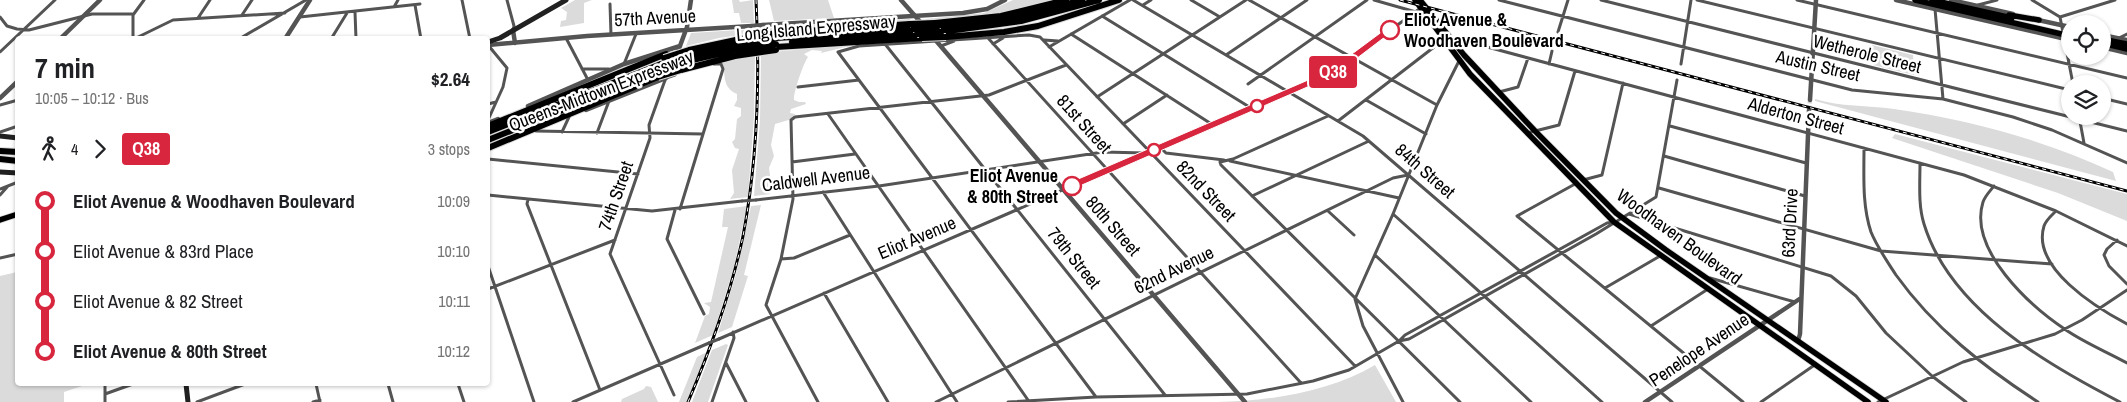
<!DOCTYPE html>
<meta charset="utf-8">
<style>
body{margin:0;font-family:"Archivo Narrow",sans-serif;background:#f2f2f2;color:#202124;height:100vh;display:flex;flex-direction:column;font-size:19px;white-space:nowrap}
*{box-sizing:border-box;margin:0}
p{font-size:16px;color:#757577}
.icon{flex:none;width:28px;height:28px;fill:none;stroke:currentColor;stroke-width:2;stroke-linecap:round;stroke-linejoin:round}
.map{position:relative;flex:1;overflow:hidden}
.panel{position:absolute;left:15px;top:36px;width:475px;height:350px;display:flex;flex-direction:column;background:#fff;border-radius:5px;box-shadow:0 1px 4px #0004}
.panel>*{flex:none}
.badge{padding:0 10px;border-radius:4px;font-size:18px;line-height:32px}
.buttons{position:absolute;left:2061px;top:15px;display:grid;gap:10px}
.buttons a{display:grid;place-items:center;width:50px;height:50px;border-radius:50%;background:#fff;box-shadow:0 1px 4px #0004;font-size:25px}
.map>.badge{position:absolute;translate:-50% -50%;box-shadow:0 0 0 2px #fff}
.legs{display:flex;align-items:center;gap:8px;height:55px;padding:0 20px;font-size:16px}
.legs p{margin-inline-start:auto}
.headline{display:flex;align-items:center;justify-content:space-between;height:85px;padding:0 20px}
h1{font-size:28px;font-weight:700;line-height:38px}
ul{padding:0 20px;list-style:none}
li{display:flex;align-items:center;gap:18px;height:50px;font-size:19px}
li i{display:grid;place-items:center;width:8px;height:100%;margin:0 6px;background:currentColor}
li i::after{content:'';width:12px;height:12px;margin:-6px;border:4px solid;border-radius:50%;background:#fff}
li p{margin-inline-start:auto}
li:first-child i{background:linear-gradient(#0000 50%,currentColor 0)}
li:last-child i{background:linear-gradient(currentColor 50%,#0000 0)}
.map>svg:first-child{display:block}
.green{fill:#dbdbdb}
.lines{fill:none;stroke-linecap:round;stroke-linejoin:round}
.tertiary-tunnel{stroke:#d9d9d9;stroke-width:4.5;stroke-dasharray:4.5 2;stroke-linecap:butt}
.primary-casing{stroke:#dbdbdb;stroke-width:7}
.motorway-casing{stroke:#dbdbdb;stroke-width:8}
.minor{stroke:#545454;stroke-width:3}
.tertiary{stroke:#545454;stroke-width:4.5}
.secondary{stroke:#212121;stroke-width:5}
.primary{stroke:#000;stroke-width:5.5}
.motorway{stroke:#000;stroke-width:6}
.rail-casing{stroke:#000;stroke-width:3}
.rail{stroke:#fff;stroke-width:1;stroke-dasharray:4;stroke-linecap:butt}
.motorway-bridge-casing{stroke:#dbdbdb;stroke-width:8;stroke-linecap:butt}
.minor-bridge{stroke:#545454;stroke-width:3}
.tertiary-bridge{stroke:#545454;stroke-width:4.5}
.motorway-bridge{stroke:#000;stroke-width:6}
.line-1{fill:#d7263d;stroke:#fff}
.stop-1-dot{fill:#fff;stroke:#d7263d;stroke-width:2.5}
.labels{text-anchor:middle;stroke-width:5;stroke-linejoin:round;paint-order:stroke}
.street-label{font-size:18px;fill:#000;stroke:#fff}
.stop-label{font-size:18px;font-weight:bold;fill:#000;stroke:#fff;text-anchor:start}
</style>
<div class="map">
<svg width="2127" height="402" viewBox="0 0 2127 402">
<rect width="100%" height="100%" fill="#fff"/>
<path class="green" d="M575,0H592L584,3V23L560,27L561,21L566,20L567,12L561,8Z
M732,0H739L740,2L753,0L754,23H741L739,13H734Z
M769,0H828L834,18L774,21Z
M1013,0H1057L997,14L927,21L926,19L984,13Z
M910,19L912,22L761,32V28H769Z
M755,29L754,33L719,38L686,46L691,33Z
M858,44L821,53L822,51L812,50L804,54L808,57C804,62 793,93 794,100L799,102H805L806,104L791,109L790,113L795,114L792,119L775,124L771,145L774,156L769,168L771,183L766,192L771,194L754,196L760,120L761,53Z
M1872,45L1913,55L1914,75L1873,65Z
M755,54L754,116L748,197L730,199L734,193L732,170L739,149L735,148L732,142L735,139L737,119L741,116V108L734,106L737,100V94C719,86 728,70 721,63L725,59Z
M1815,99C1841,107 1867,105 1894,109C1970,120 2044,140 2113,172L2116,181L1815,101Z
M1895,134L2127,194V221L2058,193L1892,138Z
M761,205L744,275L748,276L732,327L718,333L736,274L751,206Z
M747,206L734,267L713,335L695,343L705,316L709,314L710,307L704,303L711,302L728,227H722L724,209Z
M17,272L18,384H88L64,392V402H0V276Z
M726,344L728,345L708,402H692L712,350Z
M707,352L687,402H679L697,357Z
M1375,365L1396,402H1217C1270,401 1329,392 1375,365Z
M646,386L651,387L658,402H621L622,399L644,389Z"/>
<g class="lines">
<path class="tertiary-tunnel" d="M1809,110L1810,100"/>
<defs>
<path id="primary" d="M1415,0L1470,74L1614,222L1868,402
M1420,0L1464,55L1535,131L1616,213L1666,250L1886,402
M1915,0L2070,36
M1932,0L2012,18
M2009,15L2039,20
M2102,39L2127,44
M2102,43L2127,49
M0,220L18,214"/>
<path id="motorway" d="M935,23L1001,16L1066,0
M937,27L1016,18L1082,0
M941,32L1021,21L1099,0
M776,33L910,24
M946,37L1004,32L1038,26L1119,0
M776,38L913,29
M792,42L917,34
M776,47L922,38
M689,50L736,40
M686,56L736,45
M684,62L735,50
M681,70L735,56
M488,126L666,54
M488,132L661,64
M488,140L659,71
M488,148L658,77
M0,151L18,152
M0,159L18,161"/>
</defs>
<use href="#primary" class="primary-casing"/>
<use href="#motorway" class="motorway-casing"/>
<path class="minor" d="M462,0L470,39
M507,0L514,26L513,30
M1133,0L1363,136L1672,402
M1191,0L1220,17
M1249,0L1437,105
M1374,0L1416,12
M1499,0L1852,90L1943,99L2013,117L2052,130L2127,163
M1601,0L2127,131
M1697,0L2070,90
M1797,0L2127,78
M2032,0L2060,17
M610,4L611,35
M415,5L421,39
M1143,5L1151,0
M1978,5L1997,0
M394,7L398,0
M1935,9L1943,99
M355,12L356,39
M242,15L252,0
M1102,16L1251,108
M0,17L7,26L17,29L29,30L92,14H132
M300,17L420,4
M2060,17L2073,84
M2060,17L2115,0
M198,18L210,0
M1558,32L1568,0
M1071,34L1213,125
M566,38L588,80
M988,38L1301,383
M2119,38L2127,34
M133,39V15L144,0
M134,39L173,20L285,13
M239,39L306,0
M331,39L347,13
M1044,40L1058,41
M1452,41H1465L1964,175L2056,211L2127,246
M885,44L1165,395
M993,44L1003,38
M488,45L507,68L503,87L488,120
M941,46L954,41
M1049,47L1130,0
M0,52L55,0
M1226,55L1307,0
M624,64L636,34
M1549,64L1552,51
M1681,64L1691,0
M582,69H609
M1248,84L1367,0
M798,87L859,80
M1499,92L1518,87L1528,58
M1097,97L1246,0
M2102,98L2127,104
M1366,100L1426,134
M488,104L496,102
M0,105L18,100
M828,114L1028,400
M1328,116L1233,159L1220,162L1221,165L1460,402
M2079,116L2084,143
M1338,121L1438,44L1446,42
M1123,124L1167,95
M1670,126L1806,163
M536,131L703,134
M0,132L18,126
M562,132L569,117
M597,133L609,101
M1527,133L1559,125L1575,71
M1160,147L1166,153L1224,160
M1864,148C1864,176 1862,205 1871,232C1877,247 1887,261 1896,275C1934,328 1984,367 2038,402
M1664,156L1805,196
M488,159L638,174
M1230,161L1399,198
M792,162L855,154
M1920,163C1920,183 1918,205 1924,224C1950,309 2046,364 2120,402
M1583,180L1602,175L1623,83
M1575,184L1517,216L1743,402
M1994,186C1990,191 1985,196 1983,202C1968,250 2030,306 2066,330C2085,343 2107,352 2127,363
M1659,188L1881,251L2052,264
M0,189L18,182
M823,192L957,402
M0,195L8,186
M488,195L652,211L742,201
M1252,196L1369,141
M528,199L527,204L600,390
M756,200L879,186L1103,152L1145,153
M680,209L723,69L721,64H714
M675,210L667,239L704,314
M1328,211L1354,235
M2056,211C2052,215 2046,220 2044,226C2031,268 2097,308 2127,324
M1393,214L1602,402
M1629,214L1831,276L1856,296L1886,333L1932,376L1966,402
M2117,240L2107,249L2104,255L2109,266L2127,284
M1375,255L1531,402
M0,258L18,254
M781,259L794,258L850,235
M488,266L534,402
M1710,278L1795,302
M1605,288L1660,256
M488,289L615,240
M824,293L888,402
M1651,326L1708,289
M719,339L1332,73L1422,7
M1399,341L1405,335L1607,223L1614,222
M726,363L746,402
M105,384V402
M316,384L320,402
M388,384L393,402
M458,384L464,402
M105,394L133,384
M674,395L610,254L650,138L649,125L664,83L666,78L675,75
M1096,397L838,52L859,46L1029,35L1040,37L1355,366
M197,402L245,384
M313,402L320,400
M573,402L709,343
M712,402L734,338L733,332
M818,402L766,305L781,259L793,199L791,120L795,117L989,95L1066,65
M936,402L1393,178L1408,175
M1008,402L1096,397L1247,394L1313,381L1349,370L1399,341L1409,339L1596,234L1656,197L1677,80
M1403,402L1363,326L1355,299L1393,214L1437,105L1460,59
M1761,402L1816,364
M1878,402L1963,362L2055,334L2082,320L2127,290"/>
<path class="tertiary" d="M901,0L923,25
M1896,0L2070,40
M1951,0L2013,14
M2038,20L2070,27
M763,25L963,13L987,9L1005,0
M513,30L515,43
M2102,35L2127,40
M932,36L1245,402
M60,39L100,0
M285,39L310,0
M488,45L587,36L752,26
M2102,47L2127,53
M677,54L687,27L691,0
M0,98L18,81
M1810,100L1816,0
M528,106L624,64L680,46
M586,110L666,78L668,72
M488,123L498,119
M1798,341L1800,334L1809,110
M1645,402L1801,298"/>
<path class="secondary" d="M488,42L500,38L566,0
M0,136L18,138
M0,172L18,173
M186,384L188,402"/>
<use href="#primary" class="primary"/>
<use href="#motorway" class="motorway"/>
<defs>
<path id="rail" d="M1400,0L2127,191
M688,402C711,348 731,293 743,236C758,158 760,79 756,0"/>
</defs>
<use href="#rail" class="rail-casing"/>
<use href="#rail" class="rail"/>
<defs>
<path id="motorway-bridge" d="M910,24L935,23
M913,29L937,27
M917,34L941,32
M922,38L946,37
M736,40L776,33
M736,45L776,38
M735,50L776,44
M735,56L776,50
M664,58L689,50
M661,64L686,56
M659,71L684,62
M658,77L681,70"/>
</defs>
<use href="#motorway-bridge" class="motorway-bridge-casing"/>
<path class="minor-bridge" d="M742,201L756,200
M709,343L719,339"/>
<path class="tertiary-bridge" d="M752,26L763,25"/>
<use href="#motorway-bridge" class="motorway-bridge"/>
</g>
<path class="line-1" d="M1387,28L1394,30L1335,75L1075,188H1069L1067,186L1069,183L1329,71Z"/>
<g class="stop-1-dot">
<circle cx="1390" cy="30" r="9"/>
<circle cx="1257" cy="106" r="6"/>
<circle cx="1154" cy="150" r="6"/>
<circle cx="1072" cy="186" r="9"/>
</g>
<g class="labels">
<g class="street-label">
<text transform="translate(655 18) rotate(-3)" y="6">57th Avenue</text>
<text transform="translate(816 28) rotate(-5)" y="6">Long Island Expressway</text>
<text transform="translate(1867 54) rotate(14)" y="6">Wetherole Street</text>
<text transform="translate(1818 66) rotate(13)" y="6">Austin Street</text>
<text transform="translate(601 91) rotate(-21)" y="6">Queens-Midtown Expressway</text>
<text transform="translate(1796 116) rotate(15)" y="6">Alderton Street</text>
<text transform="translate(1084 124) rotate(48)" y="6">81st Street</text>
<text transform="translate(1425 171) rotate(41)" y="6">84th Street</text>
<text transform="translate(816 179) rotate(-7)" y="6">Caldwell Avenue</text>
<text transform="translate(1206 191) rotate(46)" y="6">82nd Street</text>
<text transform="translate(616 196) rotate(-71)" y="6">74th Street</text>
<text transform="translate(1790 223) rotate(-87)" y="6">63rd Drive</text>
<text transform="translate(1113 226) rotate(49)" y="6">80th Street</text>
<text transform="translate(1679 237) rotate(36)" y="6">Woodhaven Boulevard</text>
<text transform="translate(917 238) rotate(-23)" y="6">Eliot Avenue</text>
<text transform="translate(1074 258) rotate(51)" y="6">79th Street</text>
<text transform="translate(1174 270) rotate(-26)" y="6">62nd Avenue</text>
<text transform="translate(1699 350) rotate(-34)" y="6">Penelope Avenue</text>
</g>
<g class="stop-label">
<text x="1404" y="26">Eliot Avenue &amp;<tspan x="1404" dy="21">Woodhaven Boulevard</tspan></text>
<text x="1058" y="182" text-anchor="end">Eliot Avenue<tspan x="1058" dy="21">&amp; 80th Street</tspan></text>
</g>
</g>
</svg>
<div class="buttons">
<a><svg class="icon" aria-label="locate" viewBox="0 0 24 24"><circle cx="12" cy="12" r="6"/><path d="M12 2v4M12 18v4M2 12h4M18 12h4"/></svg></a>
<a><svg class="icon" aria-label="layers" viewBox="0 0 24 24"><path d="M12 4l9 5-9 5-9-5zM3 14l9 5 9-5"/></svg></a>
</div>
<b class="badge" style="left:1333px;top:72px;background:#d7263d;color:#fff">Q38</b>
<section class="panel">
<div class="headline"><div><h1>7 min</h1><p>10:05 – 10:12 · Bus</p></div><b>$2.64</b></div>
<div class="legs"><svg class="icon" aria-label="walk" viewBox="0 0 24 24"><circle cx="13" cy="4" r="2"/><path d="M13 8l-2 6 4 7M11 14l-3 7M7 12l3-4h3l4 4"/></svg>4<svg class="icon" aria-label="forward" viewBox="0 0 24 24"><path d="M9 5l7 7-7 7"/></svg><b class="badge" style="background:#d7263d;color:#fff">Q38</b><p>3 stops</p></div>
<ul>
<li><i style="color:#d7263d"></i><b>Eliot Avenue &amp; Woodhaven Boulevard</b><p>10:09</p></li>
<li><i style="color:#d7263d"></i><span>Eliot Avenue &amp; 83rd Place</span><p>10:10</p></li>
<li><i style="color:#d7263d"></i><span>Eliot Avenue &amp; 82 Street</span><p>10:11</p></li>
<li><i style="color:#d7263d"></i><b>Eliot Avenue &amp; 80th Street</b><p>10:12</p></li>
</ul>
</section>
</div>
